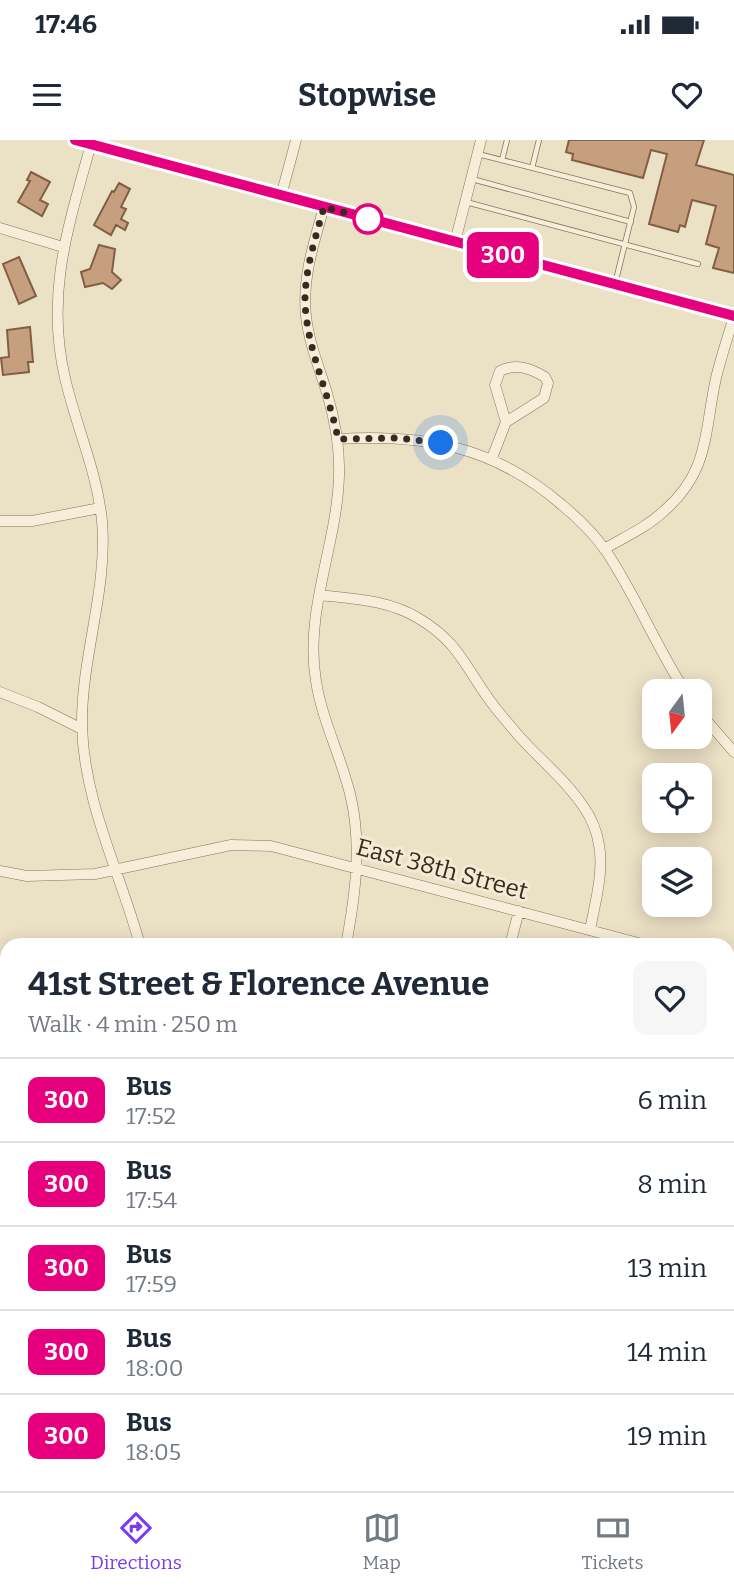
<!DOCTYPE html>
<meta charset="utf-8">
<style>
body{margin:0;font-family:Bitter,serif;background:#f6f6f7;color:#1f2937;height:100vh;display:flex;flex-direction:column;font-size:26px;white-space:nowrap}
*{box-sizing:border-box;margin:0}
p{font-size:23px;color:#747a83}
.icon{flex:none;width:38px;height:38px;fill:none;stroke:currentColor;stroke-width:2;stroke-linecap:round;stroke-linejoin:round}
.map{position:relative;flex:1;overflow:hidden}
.drawer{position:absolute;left:0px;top:798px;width:735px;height:553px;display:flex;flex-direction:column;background:#fff;border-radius:21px 21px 0 0;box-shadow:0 4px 18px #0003}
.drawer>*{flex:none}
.badge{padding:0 14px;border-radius:10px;font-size:24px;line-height:46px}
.needle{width:46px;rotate:195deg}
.buttons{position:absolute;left:642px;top:539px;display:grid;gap:14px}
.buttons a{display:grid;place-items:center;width:70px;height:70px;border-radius:14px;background:#fff;box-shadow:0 4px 18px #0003;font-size:35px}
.you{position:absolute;width:35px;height:35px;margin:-18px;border:5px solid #fff;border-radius:50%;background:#1a73e8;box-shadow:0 0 0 10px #1a73e833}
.map>.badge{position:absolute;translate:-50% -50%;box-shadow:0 0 0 4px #fff}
.round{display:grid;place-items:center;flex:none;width:74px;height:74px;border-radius:14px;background:#f6f6f7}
.headline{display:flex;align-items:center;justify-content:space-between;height:119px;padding:0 28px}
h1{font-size:33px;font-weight:700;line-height:52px}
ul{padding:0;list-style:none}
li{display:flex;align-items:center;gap:21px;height:84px;padding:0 28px;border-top:2px solid #e0e1e3}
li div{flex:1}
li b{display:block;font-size:26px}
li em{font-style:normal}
li .badge{min-width:77px;font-weight:700;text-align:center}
.status{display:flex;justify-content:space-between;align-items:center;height:49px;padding:0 35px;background:#fff;direction:ltr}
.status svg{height:19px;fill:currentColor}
header{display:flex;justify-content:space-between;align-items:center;height:91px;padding:0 28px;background:#fff;font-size:32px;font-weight:700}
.tabs{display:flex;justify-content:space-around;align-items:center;height:98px;border-top:2px solid #e0e1e3;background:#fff;font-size:19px;color:#747a83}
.tabs a{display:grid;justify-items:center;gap:4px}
.tabs .selected{color:#7c3aed}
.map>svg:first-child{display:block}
.building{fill:#c69f7e;stroke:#825f44;stroke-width:2}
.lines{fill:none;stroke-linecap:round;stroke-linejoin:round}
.lane-casing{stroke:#85735d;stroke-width:6}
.street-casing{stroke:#85735d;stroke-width:11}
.secondary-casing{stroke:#665540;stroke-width:14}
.lane{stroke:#f6eed8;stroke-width:4.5}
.street{stroke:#f6eed8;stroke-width:10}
.secondary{stroke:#f6eed8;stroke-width:12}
.line-casing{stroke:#fff;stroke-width:16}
.line{stroke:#e6007e;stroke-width:10}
.walk{stroke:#362b1f;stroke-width:7;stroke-dasharray:0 12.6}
.stop-dot{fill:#fff;stroke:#e6007e;stroke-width:3.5}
.labels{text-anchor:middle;stroke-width:6;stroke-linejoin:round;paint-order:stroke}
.street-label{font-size:24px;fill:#362b1f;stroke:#f3ebd4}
</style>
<div class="status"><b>17:46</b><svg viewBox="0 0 49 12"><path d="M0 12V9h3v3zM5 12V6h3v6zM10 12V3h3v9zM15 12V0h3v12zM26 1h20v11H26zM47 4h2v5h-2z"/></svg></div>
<header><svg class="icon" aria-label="menu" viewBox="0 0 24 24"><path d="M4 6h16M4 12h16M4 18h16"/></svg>Stopwise<svg class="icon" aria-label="heart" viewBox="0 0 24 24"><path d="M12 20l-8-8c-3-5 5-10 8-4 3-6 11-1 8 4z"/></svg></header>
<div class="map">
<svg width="734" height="1351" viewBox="0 0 734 1351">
<rect width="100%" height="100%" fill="#ebe1c5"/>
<path class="building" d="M569,0H704L696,25L734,35V133L713,128L719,108L706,104L716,66L692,60L685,87L680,85L678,92L649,84L667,14L651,10L643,38L572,20L573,14L566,12Z
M31,32L50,42L40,60L48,64L42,76L18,62L30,41L27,40Z
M119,43L130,49L121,67L126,69L121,79L128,83L125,90L116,85L111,95L94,85L112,51L114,52Z
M99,105L115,109L112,132L121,140L112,149L103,143L85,147L81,132L90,129Z
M19,117L36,156L19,164L3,124Z
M30,187L33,222H28L29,232L3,235L1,218L9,217L7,190Z"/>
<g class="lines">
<defs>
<path id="lane" d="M478,14L630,53L634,67L615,144
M502,20L507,0
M532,28L539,0
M472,39L631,82
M466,62L698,124"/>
<path id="street" d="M91,4C69,84 45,153 65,238C76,286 97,331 102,381C108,450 81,517 82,586C84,663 120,732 140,805
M281,56L296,0
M324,67C314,102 302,138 306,176C309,203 319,227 327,253C335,280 340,308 339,336C337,405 304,472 316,541C322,581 342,618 351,658C362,706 355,757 346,805
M0,88L63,107
M455,102L481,0
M338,299C425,294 494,306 562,365C578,378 594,394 606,411C636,456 656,506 685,551
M492,318L506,282L495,245L500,231C516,223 530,228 545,237L548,243L544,258L506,282
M0,381H32L100,368
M604,409C625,397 647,387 664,371C710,331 704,292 716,238C721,217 728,197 734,176
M320,455C354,459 388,460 418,478C459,502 465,527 491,562C499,573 509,584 518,595C539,619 565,639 583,666C591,677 597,692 599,705C604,732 595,763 590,790
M0,552L38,567L82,589
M700,573L734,612
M0,731L27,736L95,734L231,705L271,706L646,805
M510,805L519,771
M728,827L734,828
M0,930L7,934
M728,986L734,989
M0,1151L7,1144
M728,1202L734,1204
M611,1344L628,1351
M119,1351L120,1344"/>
<path id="secondary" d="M75,0L734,176
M0,1283L7,1284
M225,1344L251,1351"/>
</defs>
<use href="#lane" class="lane-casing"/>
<use href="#street" class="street-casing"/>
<use href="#secondary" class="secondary-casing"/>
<use href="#lane" class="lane"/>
<use href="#street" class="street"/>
<use href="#secondary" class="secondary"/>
</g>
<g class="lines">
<defs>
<path id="line" d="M75,0L734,176"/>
</defs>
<use href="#line" class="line-casing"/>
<use href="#line" class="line"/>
<path class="walk" d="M368,79L324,67C316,96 306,126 305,157C305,206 329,252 338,299L399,298L441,303"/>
</g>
<circle class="stop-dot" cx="368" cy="79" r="14"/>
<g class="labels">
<g class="street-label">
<text transform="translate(442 729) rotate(15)" y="8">East 38th Street</text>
</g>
</g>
</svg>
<div class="buttons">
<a><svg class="needle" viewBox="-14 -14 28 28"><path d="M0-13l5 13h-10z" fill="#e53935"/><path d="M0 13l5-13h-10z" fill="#747a83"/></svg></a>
<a><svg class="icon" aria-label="locate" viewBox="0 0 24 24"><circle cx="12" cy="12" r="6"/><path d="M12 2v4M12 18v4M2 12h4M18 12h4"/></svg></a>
<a><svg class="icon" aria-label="layers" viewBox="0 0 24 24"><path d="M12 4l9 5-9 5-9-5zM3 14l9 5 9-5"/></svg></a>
</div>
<div class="you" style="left:441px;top:303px"></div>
<b class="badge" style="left:503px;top:115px;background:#e6007e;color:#fff">300</b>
<section class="drawer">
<div class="headline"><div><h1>41st Street &amp; Florence Avenue</h1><p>Walk · 4 min · 250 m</p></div><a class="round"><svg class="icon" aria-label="heart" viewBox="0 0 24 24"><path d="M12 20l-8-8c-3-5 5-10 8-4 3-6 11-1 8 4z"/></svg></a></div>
<ul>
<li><span class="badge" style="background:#e6007e;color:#fff">300</span><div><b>Bus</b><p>17:52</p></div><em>6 min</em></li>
<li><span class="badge" style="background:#e6007e;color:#fff">300</span><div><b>Bus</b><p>17:54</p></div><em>8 min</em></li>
<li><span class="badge" style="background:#e6007e;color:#fff">300</span><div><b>Bus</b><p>17:59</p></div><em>13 min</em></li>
<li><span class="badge" style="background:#e6007e;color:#fff">300</span><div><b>Bus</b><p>18:00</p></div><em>14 min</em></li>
<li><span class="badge" style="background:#e6007e;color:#fff">300</span><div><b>Bus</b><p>18:05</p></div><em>19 min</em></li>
</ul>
</section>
</div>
<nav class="tabs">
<a class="selected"><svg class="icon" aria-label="directions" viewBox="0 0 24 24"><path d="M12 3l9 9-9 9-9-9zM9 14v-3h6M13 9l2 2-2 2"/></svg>Directions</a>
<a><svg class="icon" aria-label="map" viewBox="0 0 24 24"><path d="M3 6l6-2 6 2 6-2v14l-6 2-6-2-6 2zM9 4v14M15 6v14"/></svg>Map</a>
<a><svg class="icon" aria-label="tickets" viewBox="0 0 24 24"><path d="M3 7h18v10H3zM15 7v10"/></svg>Tickets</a>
</nav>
